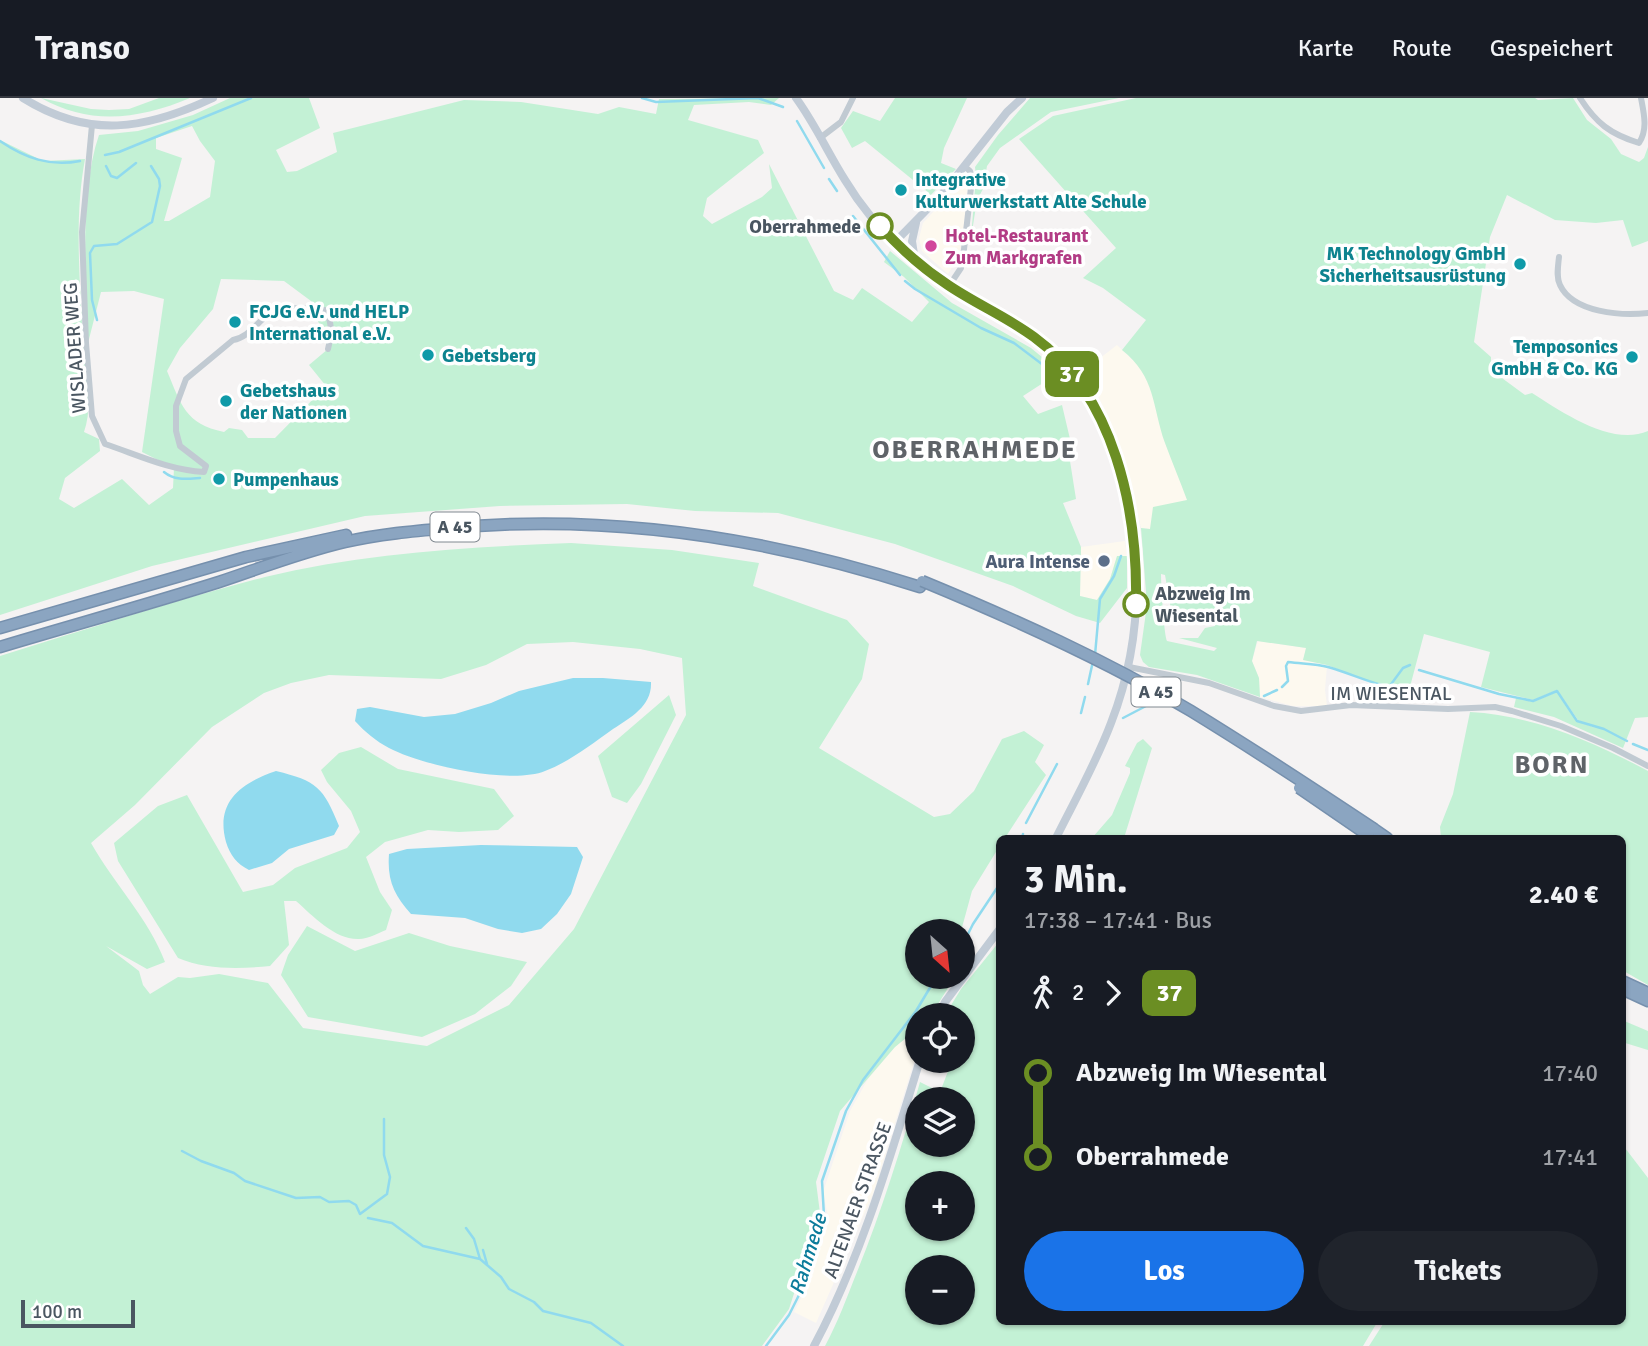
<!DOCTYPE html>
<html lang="de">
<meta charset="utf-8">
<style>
body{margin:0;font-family:Signika,sans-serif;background:#20242c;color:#f1f3f6;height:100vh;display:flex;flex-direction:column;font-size:26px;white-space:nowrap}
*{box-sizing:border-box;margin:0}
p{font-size:23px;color:#9ea1a6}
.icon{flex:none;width:38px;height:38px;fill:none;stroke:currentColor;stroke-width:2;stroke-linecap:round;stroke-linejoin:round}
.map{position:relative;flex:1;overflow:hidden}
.sheet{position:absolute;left:996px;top:737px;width:630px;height:490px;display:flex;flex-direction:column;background:#171b24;border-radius:10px;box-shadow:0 2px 5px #0004}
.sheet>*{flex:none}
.badge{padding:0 14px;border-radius:10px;font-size:24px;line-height:46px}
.needle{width:46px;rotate:153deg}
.buttons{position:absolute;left:905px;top:821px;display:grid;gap:14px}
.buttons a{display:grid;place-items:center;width:70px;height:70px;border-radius:50%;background:#171b24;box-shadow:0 2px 5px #0004;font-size:35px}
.scale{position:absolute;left:21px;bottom:18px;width:114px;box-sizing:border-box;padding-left:7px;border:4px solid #4a5661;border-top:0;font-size:19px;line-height:24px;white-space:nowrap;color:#4a5661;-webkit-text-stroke:5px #fff;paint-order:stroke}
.map>.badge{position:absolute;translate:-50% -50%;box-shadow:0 0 0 4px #fff}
.legs{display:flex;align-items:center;gap:10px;height:77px;padding:0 28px;font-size:23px}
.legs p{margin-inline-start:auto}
.overview{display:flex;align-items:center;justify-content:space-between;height:119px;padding:0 28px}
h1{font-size:38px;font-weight:700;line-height:52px}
.action{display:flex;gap:14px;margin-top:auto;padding:14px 28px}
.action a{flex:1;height:80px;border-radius:42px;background:#1a73e8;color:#fff;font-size:28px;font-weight:700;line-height:80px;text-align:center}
.action a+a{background:#20242c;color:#f1f3f6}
ul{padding:0 28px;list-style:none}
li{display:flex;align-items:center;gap:24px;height:84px;font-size:26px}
li i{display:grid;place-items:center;width:10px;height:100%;margin:0 9px;background:currentColor}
li i::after{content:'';width:18px;height:18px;margin:-9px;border:5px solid;border-radius:50%;background:#171b24}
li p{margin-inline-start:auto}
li:first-child i{background:linear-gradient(#0000 50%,currentColor 0)}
li:last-child i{background:linear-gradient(currentColor 50%,#0000 0)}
header{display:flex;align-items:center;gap:42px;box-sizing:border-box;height:98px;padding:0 35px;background:#171b24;border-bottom:2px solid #363941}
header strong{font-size:33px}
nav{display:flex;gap:38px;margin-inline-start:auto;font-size:24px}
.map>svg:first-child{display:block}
.commercial{fill:#fdf9ef}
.green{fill:#c3f1d5;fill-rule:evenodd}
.water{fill:#90daee}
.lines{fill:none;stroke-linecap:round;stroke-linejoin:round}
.stream{stroke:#90daee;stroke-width:2.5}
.motorway-casing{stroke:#7690ad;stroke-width:13}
.minor{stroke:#c1cad2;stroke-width:6}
.secondary{stroke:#c1cbd6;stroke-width:8}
.motorway{stroke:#8ba5c1;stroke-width:10}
.motorway-bridge-casing{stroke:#7690ad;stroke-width:13;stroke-linecap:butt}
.motorway-bridge{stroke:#8ba5c1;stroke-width:10}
.line-1-casing{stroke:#fff;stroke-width:16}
.line-1{stroke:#6b8e23;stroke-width:10}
.culture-dot{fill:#0f9aa8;stroke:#fff;stroke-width:2.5}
.stop-1-dot{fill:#fff;stroke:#6b8e23;stroke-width:3.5}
.hotel-dot{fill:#d1479c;stroke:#fff;stroke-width:2.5}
.service-dot{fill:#5c6f8a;stroke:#fff;stroke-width:2.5}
.labels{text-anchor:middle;stroke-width:7;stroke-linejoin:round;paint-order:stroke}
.shield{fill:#fff;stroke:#808990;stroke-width:2}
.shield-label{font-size:18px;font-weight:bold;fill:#4a5661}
.culture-label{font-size:19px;font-weight:bold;fill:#0d838f;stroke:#fff;text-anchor:start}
.stop-label{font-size:19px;font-weight:bold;fill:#4a5661;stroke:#fff;text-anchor:end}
.hotel-label{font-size:19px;font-weight:bold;fill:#b23c85;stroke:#fff;text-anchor:start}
.street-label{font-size:19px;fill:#4a5661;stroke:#fff}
.service-label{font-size:19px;font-weight:bold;fill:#4e5e75;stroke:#fff;text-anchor:end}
.water-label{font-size:21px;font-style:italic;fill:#0c7c9b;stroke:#fff}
.district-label{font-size:26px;font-weight:bold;letter-spacing:2px;fill:#5f6368;stroke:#fff}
</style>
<header>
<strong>Transo</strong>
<nav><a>Karte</a><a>Route</a><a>Gespeichert</a></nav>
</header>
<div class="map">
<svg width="1648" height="1248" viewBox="0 0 1648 1248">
<rect width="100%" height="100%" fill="#f5f3f3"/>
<path class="commercial" d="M963,81L968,82L964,127L959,158L948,176L922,153L919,140L923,125Z
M1117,247L1143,272L1151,290L1164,342L1188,402L1150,431L1141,430L1131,384L1117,340L1098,298L1082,274Z
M1125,443L1127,458H1117L1110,481L1097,502L1080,498L1081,449Z
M1258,543L1306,550L1303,562L1327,567L1325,592L1327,608H1293L1260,599L1259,580L1252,563Z
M917,931V954L873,1096L816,1225L794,1214L802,1198L828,1119L823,1094L850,1013L868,981L895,949Z"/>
<path class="green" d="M41,0L91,11L109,12L129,11L159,0H190C140,21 90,28 41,0Z
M230,0H309L320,30L276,52L287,74L297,73L337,54L333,35L464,2L521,4L598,16L619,9L656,16L659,1L779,0L771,7L749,4L694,7L688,22L758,42L764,55L707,100L703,118L712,126L762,99L772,90L769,66L834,193L853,202L862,190L912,224L929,204L904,179L884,164L890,153L952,205L1031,250L1060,274L1023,298L1038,316L1062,307L1070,341L1067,344L1076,401L1063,405L1081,449L1080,498L1097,502L1110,481L1117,458H1127V490L1100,525L1076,518L1013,488L895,446L778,415L695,413L627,406L500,408L365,418L152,468L0,517V42L43,63L85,61C74,120 80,183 83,244C85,273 94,305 84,334L99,341L100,353L65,380L59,401L74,410L122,381L149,407L173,390L174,370L142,354L164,201L134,193L101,194L88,245C86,182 79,95 99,37L138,33L193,17ZM192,28L200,43L215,63L210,99L169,123H164L182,60L156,51V40ZM221,181L284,183L311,203L328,251L309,267L326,288L275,340H248L242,332L229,330L224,334C185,326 181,306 167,273L180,250L213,211Z
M895,0H967L944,50L941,65L956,71L925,103L929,95L865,43L852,50L841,30L853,13L880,23Z
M1030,0H1119L1051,14L1000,50L987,68L983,91L977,102L971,140L976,78L975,69L998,37Z
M1136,0H1535L1538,2L1573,0L1587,22L1611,41L1621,56L1639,64L1644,60L1648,49V143L1632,149L1623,122L1596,125L1555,122L1507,97L1490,139L1474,244L1491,259V272L1525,297L1532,295C1562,314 1612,349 1648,333V619L1635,620L1623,650L1554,619L1514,609L1516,600L1533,604L1557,594L1577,623L1596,630L1578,622L1557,592L1533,602L1481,589L1490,554L1424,536L1411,585L1413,593L1370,584L1327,567L1303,562L1306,550L1257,543L1252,563L1259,580L1260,599L1197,577L1149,569L1143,564L1140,557L1147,507L1141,430L1150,431L1153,409L1187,402C1180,383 1172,364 1165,345C1152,308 1156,279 1122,252L1146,222L1103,190L1083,180L1116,150L1019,41L1053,18ZM1161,476L1165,477L1172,517L1199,513L1215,524V528L1205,530L1198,540H1179L1217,550L1214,553L1167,543C1164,538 1161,486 1161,476Z
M571,445L672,452L759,465L753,488L847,522L869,546L862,581L819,650L934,719L950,716L974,693L1002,641L1024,633L1044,647L1035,664L1046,677L1005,740H999V749L972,793L961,833H917V878L955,879L931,917H917V931L895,949L840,1013L816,1084L820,1115L789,1211L762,1248H0V558C88,531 176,502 265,479C365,455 469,449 571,445ZM573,544L640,551L682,560L686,617L574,831L509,907L427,948L303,930L268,885L219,876L190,880L178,879L150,896L143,887L139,873L106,848L147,871L165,864C149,821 114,786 91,745L135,707L212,629L264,595L291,585L329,577L441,581L486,567L527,546Z
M669,597L676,617L641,686L627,705L612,699L598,658Z
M1470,614C1532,617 1594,644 1648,673V887L1622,872V740H1441L1440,729L1453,696Z
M1143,641L1152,650L1124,740H1092L1112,717L1130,675V670L1125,668L1137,645Z
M361,649L398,671L494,691L514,718L498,732L459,734L428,732L385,744L366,759L380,794L392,812L386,832C378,835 368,841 359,841C335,842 313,818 296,803H284L289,847L270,868C240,871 206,872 178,860L118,763L114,745L158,708L187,697L243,794L273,787L295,770L347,750L360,734L351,713L327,684L321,672L339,655Z
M307,828L355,853L409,835L450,848L527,864L511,888L475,916L422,939L308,919L281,877L288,857Z
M999,844V1223H1378L1363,1248H825C838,1224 847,1199 857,1174C882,1112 902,1048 920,984L940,994L952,963L962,962V917H945L961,891ZM917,1001H962V1046H917ZM917,1085H962V1130H917ZM917,1169H962V1214H917Z
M1622,922L1648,933V952L1622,944Z
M1622,1046L1648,1080V1248H1369L1385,1223H1622Z"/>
<path class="water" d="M573,580H603L651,584C652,608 631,619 613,631C592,646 569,664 545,673C511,687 421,667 389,650C376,643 365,634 355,623L357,611L370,609L424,619L455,616L491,605L519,593Z
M276,673C317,683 323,689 339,728L334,737L289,751L272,765L249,772C237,766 230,757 226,744C215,704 241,685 276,673Z
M481,747L577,749L583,759L571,796L557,816L541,831L522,835L498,831L465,820L411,816C394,797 387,782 389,756L407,751Z"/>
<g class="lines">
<path class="stream" d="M642,0L656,4L758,0L783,9
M797,23L824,70
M0,43C25,60 50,69 80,63
M105,57L119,54L251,0
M106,68L111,78L117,80L136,65
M829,81L837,93
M853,118L900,177
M905,183L915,191L981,230L1014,245L1059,279
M97,222L92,202L90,155L94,148L117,146L152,124L160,88L159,81L151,68
M164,374C175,383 187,381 200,380
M1095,557L1100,501L1114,478L1121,458
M1419,572L1499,596L1533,603L1557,593L1577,623L1604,631L1627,643
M1088,586L1093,563
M1282,589L1288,583L1286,568L1288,564C1302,566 1315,565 1328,569C1349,575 1368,584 1389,589L1403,570L1410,567
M1389,589L1412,594
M1264,598L1277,592
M1081,615L1085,599
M1123,620L1146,608
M1633,646L1648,652
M1026,725L1057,666
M1022,740L1023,736
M962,848L973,826L999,787
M182,1053L201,1063L234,1075L245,1083L296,1100L320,1099L329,1104L349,1103L356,1107L360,1116L387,1096L390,1079L384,1057V1021
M368,1120L392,1125L423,1148L480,1161L501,1179L509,1191L534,1204L543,1213L591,1225L623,1248
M466,1130L474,1141L480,1161
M483,1152L487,1166
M766,1248L789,1217L801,1193L824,1118L822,1083L846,1013L863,982L916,913L937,878"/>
<defs>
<path id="motorway" d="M0,530L246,459L346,437
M0,549C73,527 146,507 219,484C261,470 302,454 345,444C379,436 415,433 450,430C610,415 768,440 920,489
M1374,731L1387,740
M1622,883L1648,895
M1622,891L1648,903"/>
</defs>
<use href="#motorway" class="motorway-casing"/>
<path class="minor" d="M1580,0C1596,25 1610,36 1639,45C1648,31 1644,16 1641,0
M92,27L82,134L86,245L92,318L105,346C138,357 169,372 204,374L206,368L180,348L176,333V308L186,281L233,242C249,239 256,225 269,216C285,207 308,211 325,212C333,224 332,237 328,251
M820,40L841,24L853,0
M1559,159C1558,169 1556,179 1560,187C1573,215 1622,218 1648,215
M949,188L961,170L963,160L972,81L970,73L964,68
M1129,569L1209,585L1274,608L1301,613L1351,607L1448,611L1495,609L1512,613L1561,628L1613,650L1648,668"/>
<path class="secondary" d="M23,0C89,41 145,32 213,0
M796,0C815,26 828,55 845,82C860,107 880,131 902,152C948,196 1012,216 1058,260C1085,284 1100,317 1112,350C1145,438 1145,538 1111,625C1096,665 1075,702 1056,740
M895,144L943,95L1007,14L1022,0
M915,163L912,143L916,125
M939,917L945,904L999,832
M814,1248C862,1158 890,1059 920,962"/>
<use href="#motorway" class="motorway"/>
<defs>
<path id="motorway-bridge" d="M922,483C1014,521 1105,562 1191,613C1253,651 1314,691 1374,731
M1299,690L1369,738"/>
</defs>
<use href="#motorway-bridge" class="motorway-bridge-casing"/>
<use href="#motorway-bridge" class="motorway-bridge"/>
</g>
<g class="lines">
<defs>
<path id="line-1" d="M880,128C901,151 922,170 948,187C976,206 1007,219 1034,239C1115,298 1138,412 1136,506"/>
</defs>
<use href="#line-1" class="line-1-casing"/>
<use href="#line-1" class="line-1"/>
</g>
<g class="culture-dot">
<circle cx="901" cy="92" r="7"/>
<circle cx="1520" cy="166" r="7"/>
<circle cx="235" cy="224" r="7"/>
<circle cx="428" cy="257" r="7"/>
<circle cx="1632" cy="259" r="7"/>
<circle cx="226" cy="303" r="7"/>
<circle cx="219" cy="381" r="7"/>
</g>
<g class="stop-1-dot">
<circle cx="880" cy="128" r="12"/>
<circle cx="1136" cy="506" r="12"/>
</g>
<circle class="hotel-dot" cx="931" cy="148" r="7"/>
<circle class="service-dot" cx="1104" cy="463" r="7"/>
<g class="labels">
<g class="shield">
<rect x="430.5" y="414.5" width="49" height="29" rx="5"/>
<rect x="1131.5" y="579.5" width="49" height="29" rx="5"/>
</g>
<g class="shield-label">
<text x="455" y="435">A 45</text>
<text x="1156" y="600">A 45</text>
</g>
<g class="culture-label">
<text x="915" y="88">Integrative<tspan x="915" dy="22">Kulturwerkstatt Alte Schule</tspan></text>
<text x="1506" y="162" text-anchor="end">MK Technology GmbH<tspan x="1506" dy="22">Sicherheitsausrüstung</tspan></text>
<text x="249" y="220">FCJG e.V. und HELP<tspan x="249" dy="22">International e.V.</tspan></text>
<text x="1618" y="255" text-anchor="end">Temposonics<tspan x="1618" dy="22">GmbH &amp; Co. KG</tspan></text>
<text x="442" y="264">Gebetsberg</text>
<text x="240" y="299">Gebetshaus<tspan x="240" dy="22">der Nationen</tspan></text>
<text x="233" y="388">Pumpenhaus</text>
</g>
<g class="stop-label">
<text x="861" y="135">Oberrahmede</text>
<text x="1155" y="502" text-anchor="start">Abzweig Im<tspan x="1155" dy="22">Wiesental</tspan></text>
</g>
<g class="hotel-label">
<text x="945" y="144">Hotel-Restaurant<tspan x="945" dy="22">Zum Markgrafen</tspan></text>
</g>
<g class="street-label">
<text transform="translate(74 250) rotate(-94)" y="7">WISLADER WEG</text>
<text x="1391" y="602">IM WIESENTAL</text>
<text transform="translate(857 1102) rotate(-70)" y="7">ALTENAER STRASSE</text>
</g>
<g class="service-label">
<text x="1090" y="470">Aura Intense</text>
</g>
<g class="water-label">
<text transform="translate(808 1156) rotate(-73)" y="7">Rahmede</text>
</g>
<g class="district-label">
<text x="975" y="360">OBERRAHMEDE</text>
<text x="1552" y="675">BORN</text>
</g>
</g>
</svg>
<div class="buttons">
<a><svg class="needle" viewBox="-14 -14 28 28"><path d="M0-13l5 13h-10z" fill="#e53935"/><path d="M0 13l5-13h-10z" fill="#9ea1a6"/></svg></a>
<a><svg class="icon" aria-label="locate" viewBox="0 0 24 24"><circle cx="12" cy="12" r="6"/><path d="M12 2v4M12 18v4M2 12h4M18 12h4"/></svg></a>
<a><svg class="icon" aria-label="layers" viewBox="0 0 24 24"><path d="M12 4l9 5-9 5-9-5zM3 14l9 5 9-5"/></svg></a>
<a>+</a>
<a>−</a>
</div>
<div class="scale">100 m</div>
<b class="badge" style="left:1072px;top:276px;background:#6b8e23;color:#fff">37</b>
<section class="sheet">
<div class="overview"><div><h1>3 Min.</h1><p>17:38 – 17:41 · Bus</p></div><b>2.40 €</b></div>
<div class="legs"><svg class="icon" aria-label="walk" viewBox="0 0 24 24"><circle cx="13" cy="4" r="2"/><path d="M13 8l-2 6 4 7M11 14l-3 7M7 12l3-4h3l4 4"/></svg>2<svg class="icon" aria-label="forward" viewBox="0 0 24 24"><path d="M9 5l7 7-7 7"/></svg><b class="badge" style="background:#6b8e23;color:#fff">37</b></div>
<ul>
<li><i style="color:#6b8e23"></i><b>Abzweig Im Wiesental</b><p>17:40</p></li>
<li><i style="color:#6b8e23"></i><b>Oberrahmede</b><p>17:41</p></li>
</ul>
<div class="action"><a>Los</a><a>Tickets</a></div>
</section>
</div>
